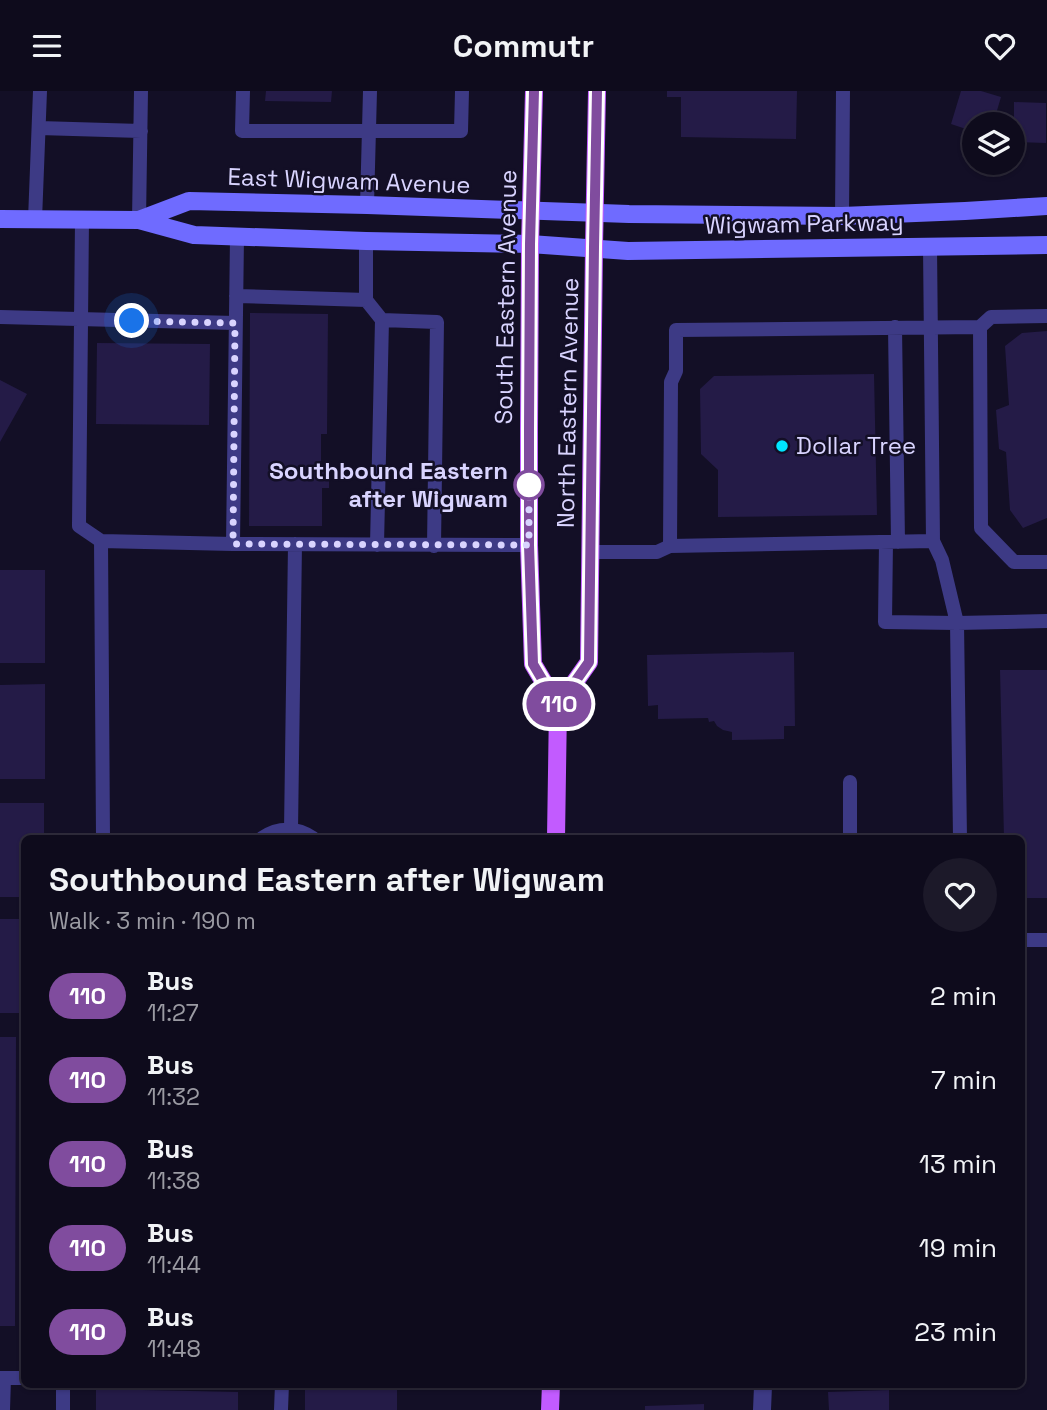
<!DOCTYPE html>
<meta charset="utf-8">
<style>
body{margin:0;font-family:"Space Grotesk",sans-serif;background:#1c1929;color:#f1f3f6;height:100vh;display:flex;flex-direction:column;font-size:26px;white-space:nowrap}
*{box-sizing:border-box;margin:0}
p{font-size:23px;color:#9b9ba3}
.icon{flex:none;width:38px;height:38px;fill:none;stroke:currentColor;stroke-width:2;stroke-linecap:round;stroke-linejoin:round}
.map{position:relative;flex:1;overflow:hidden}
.drawer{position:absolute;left:21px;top:744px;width:1004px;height:553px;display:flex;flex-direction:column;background:#0e0b1c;border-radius:10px;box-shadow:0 2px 5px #0004,0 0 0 2px #2e2b3b}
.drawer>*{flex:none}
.badge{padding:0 14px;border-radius:23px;font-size:24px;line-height:46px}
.controls{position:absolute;left:962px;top:21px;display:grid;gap:14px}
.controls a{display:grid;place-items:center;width:63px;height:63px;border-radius:50%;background:#0e0b1c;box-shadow:0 2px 5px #0004,0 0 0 2px #2e2b3b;font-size:35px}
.you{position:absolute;width:35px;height:35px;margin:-18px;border:5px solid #fff;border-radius:50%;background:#1a73e8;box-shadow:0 0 0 10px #1a73e833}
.map>.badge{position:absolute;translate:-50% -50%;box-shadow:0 0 0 4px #fff}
.round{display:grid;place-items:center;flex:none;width:74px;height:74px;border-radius:37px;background:#1c1929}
.summary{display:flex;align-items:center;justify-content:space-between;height:119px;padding:0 28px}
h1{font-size:33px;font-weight:800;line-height:52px}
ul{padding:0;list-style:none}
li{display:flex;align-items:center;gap:21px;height:84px;padding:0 28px}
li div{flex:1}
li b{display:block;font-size:26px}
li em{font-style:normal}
li .badge{min-width:77px;font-weight:700;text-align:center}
header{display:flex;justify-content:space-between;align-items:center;height:91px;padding:0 28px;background:#0e0b1c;font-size:32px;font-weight:800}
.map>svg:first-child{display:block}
.building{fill:#241b47}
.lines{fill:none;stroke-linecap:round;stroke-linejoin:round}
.service{stroke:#3d3a85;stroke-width:14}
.minor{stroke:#3d3a85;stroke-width:18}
.secondary{stroke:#6f6bff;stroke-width:18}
.primary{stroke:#c25bff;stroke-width:18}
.line-casing{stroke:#fff;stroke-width:16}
.line{stroke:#804c9e;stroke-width:10}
.walk{stroke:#d9d4ff;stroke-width:7;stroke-dasharray:0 12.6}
.poi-dot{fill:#00e5ff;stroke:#130f26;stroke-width:2.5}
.stop-dot{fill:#fff;stroke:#804c9e;stroke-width:3.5}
.labels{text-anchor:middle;stroke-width:5;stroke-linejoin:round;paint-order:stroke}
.street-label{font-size:24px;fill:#d9d4ff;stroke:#130f26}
.poi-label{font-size:24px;fill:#d9d4ff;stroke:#130f26;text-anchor:start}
.stop-label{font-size:24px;font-weight:bold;fill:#d9d4ff;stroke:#130f26;text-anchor:end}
</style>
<header><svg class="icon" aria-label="menu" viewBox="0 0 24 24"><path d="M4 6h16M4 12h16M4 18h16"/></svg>Commutr<svg class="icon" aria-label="heart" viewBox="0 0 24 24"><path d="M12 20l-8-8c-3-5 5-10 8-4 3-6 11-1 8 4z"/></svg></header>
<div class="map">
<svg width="1047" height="1319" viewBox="0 0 1047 1319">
<rect width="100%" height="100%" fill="#130f26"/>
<path class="building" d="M266,0H332L331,11L265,10Z
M667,0H797L796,48L681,46V6H667Z
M961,0H981L1001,6L993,33H975V41L951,33Z
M1014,11L1046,12V52L1014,51Z
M250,222L328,223L327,343H321V377L329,378V397H322V435H249Z
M1047,240V427L1023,437L1010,419L1006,361L999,358L996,319L1009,314L1005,255L1022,242Z
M97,252L210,253L209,334L96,333Z
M874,283L877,424L718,426V379L701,363L700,298L714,285Z
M0,289L27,303L0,351Z
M0,479H45V572H0Z
M794,561L795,635H784V648L732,649V641L723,639L717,635L714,630L709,631L708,627L658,628V614L648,615L647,564Z
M1000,579H1047V807H1027V814H1022V747H1004Z
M45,593V688H0V594Z
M0,712H44V747H24V806H0Z
M0,828H24V922H0Z
M0,946H16L15,1235H0Z
M305,1293H397V1319H305Z
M96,1298L238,1301V1319H96Z
M889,1299V1319H829L828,1301Z
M704,1313V1319H645V1315Z"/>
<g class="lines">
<path class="service" d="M243,0L242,40H461L462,0
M39,37L141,40
M367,114L370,0
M842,125L843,0
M35,129L40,0
M82,129L79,435L101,450L103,747
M139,129L141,0
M366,150V209L382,229L377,454
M236,205L366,209
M1047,225L991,226L980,236L981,437L1014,471H1047
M0,226L235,232
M382,229L437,231L434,455
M895,236L898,451
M101,450L233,453L237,146
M933,450L942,469L957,532L1047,530
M886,451L885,531L957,532L960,747
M233,453L529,454
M670,455L671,291L676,280V239L980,236
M590,461H657L670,455L933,450L930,156
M850,691V747
M291,739L295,453
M262,747C278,736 297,736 313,747
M1022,849H1047
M0,1287H24
M3,1319L4,1287
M63,1319V1293
M281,1319L282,1293"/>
<path class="minor" d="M762,1319L763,1295"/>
<path class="secondary" d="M0,128L139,129L194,144L366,150L530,153L628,160L1047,154
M139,129L189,110L367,114L629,123L842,125L965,120L1047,115"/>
<path class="primary" d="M534,0L530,153L529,339V454L533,573L558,615
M558,615L589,571L594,156L597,0
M556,747L558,615
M550,1319L551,1293"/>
</g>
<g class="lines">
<defs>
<path id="line" d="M534,0L530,153L529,339V454L533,573L558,615L589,571L594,156L597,0"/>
</defs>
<use href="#line" class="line-casing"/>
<use href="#line" class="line"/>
<path class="walk" d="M132,230L235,232L233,453L529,454V385V394"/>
</g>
<circle class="poi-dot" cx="782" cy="355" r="7"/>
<circle class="stop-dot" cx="529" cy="394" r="14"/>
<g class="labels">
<g class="street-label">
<text transform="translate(349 90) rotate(2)" y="8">East Wigwam Avenue</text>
<text transform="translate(804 133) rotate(-1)" y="8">Wigwam Parkway</text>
<text transform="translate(506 206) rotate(-89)" y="8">South Eastern Avenue</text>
<text transform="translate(568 312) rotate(-89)" y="8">North Eastern Avenue</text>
</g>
<g class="poi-label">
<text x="796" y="363">Dollar Tree</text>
</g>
<g class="stop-label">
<text x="508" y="388">Southbound Eastern<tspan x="508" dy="28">after Wigwam</tspan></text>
</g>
</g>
</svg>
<div class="controls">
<a><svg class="icon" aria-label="layers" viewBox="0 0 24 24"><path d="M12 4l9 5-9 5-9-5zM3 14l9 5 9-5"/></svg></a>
</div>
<div class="you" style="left:132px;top:230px"></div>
<b class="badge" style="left:559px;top:613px;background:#804c9e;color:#fff">110</b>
<section class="drawer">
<div class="summary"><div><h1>Southbound Eastern after Wigwam</h1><p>Walk · 3 min · 190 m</p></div><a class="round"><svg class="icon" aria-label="heart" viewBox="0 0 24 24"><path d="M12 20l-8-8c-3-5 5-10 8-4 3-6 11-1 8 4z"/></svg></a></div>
<ul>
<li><span class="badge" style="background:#804c9e;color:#fff">110</span><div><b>Bus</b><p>11:27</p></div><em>2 min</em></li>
<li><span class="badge" style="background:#804c9e;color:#fff">110</span><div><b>Bus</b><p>11:32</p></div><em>7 min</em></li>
<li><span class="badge" style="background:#804c9e;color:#fff">110</span><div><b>Bus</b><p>11:38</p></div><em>13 min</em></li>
<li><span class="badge" style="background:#804c9e;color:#fff">110</span><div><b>Bus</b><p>11:44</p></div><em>19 min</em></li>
<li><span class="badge" style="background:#804c9e;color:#fff">110</span><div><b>Bus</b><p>11:48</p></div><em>23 min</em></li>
</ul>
</section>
</div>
